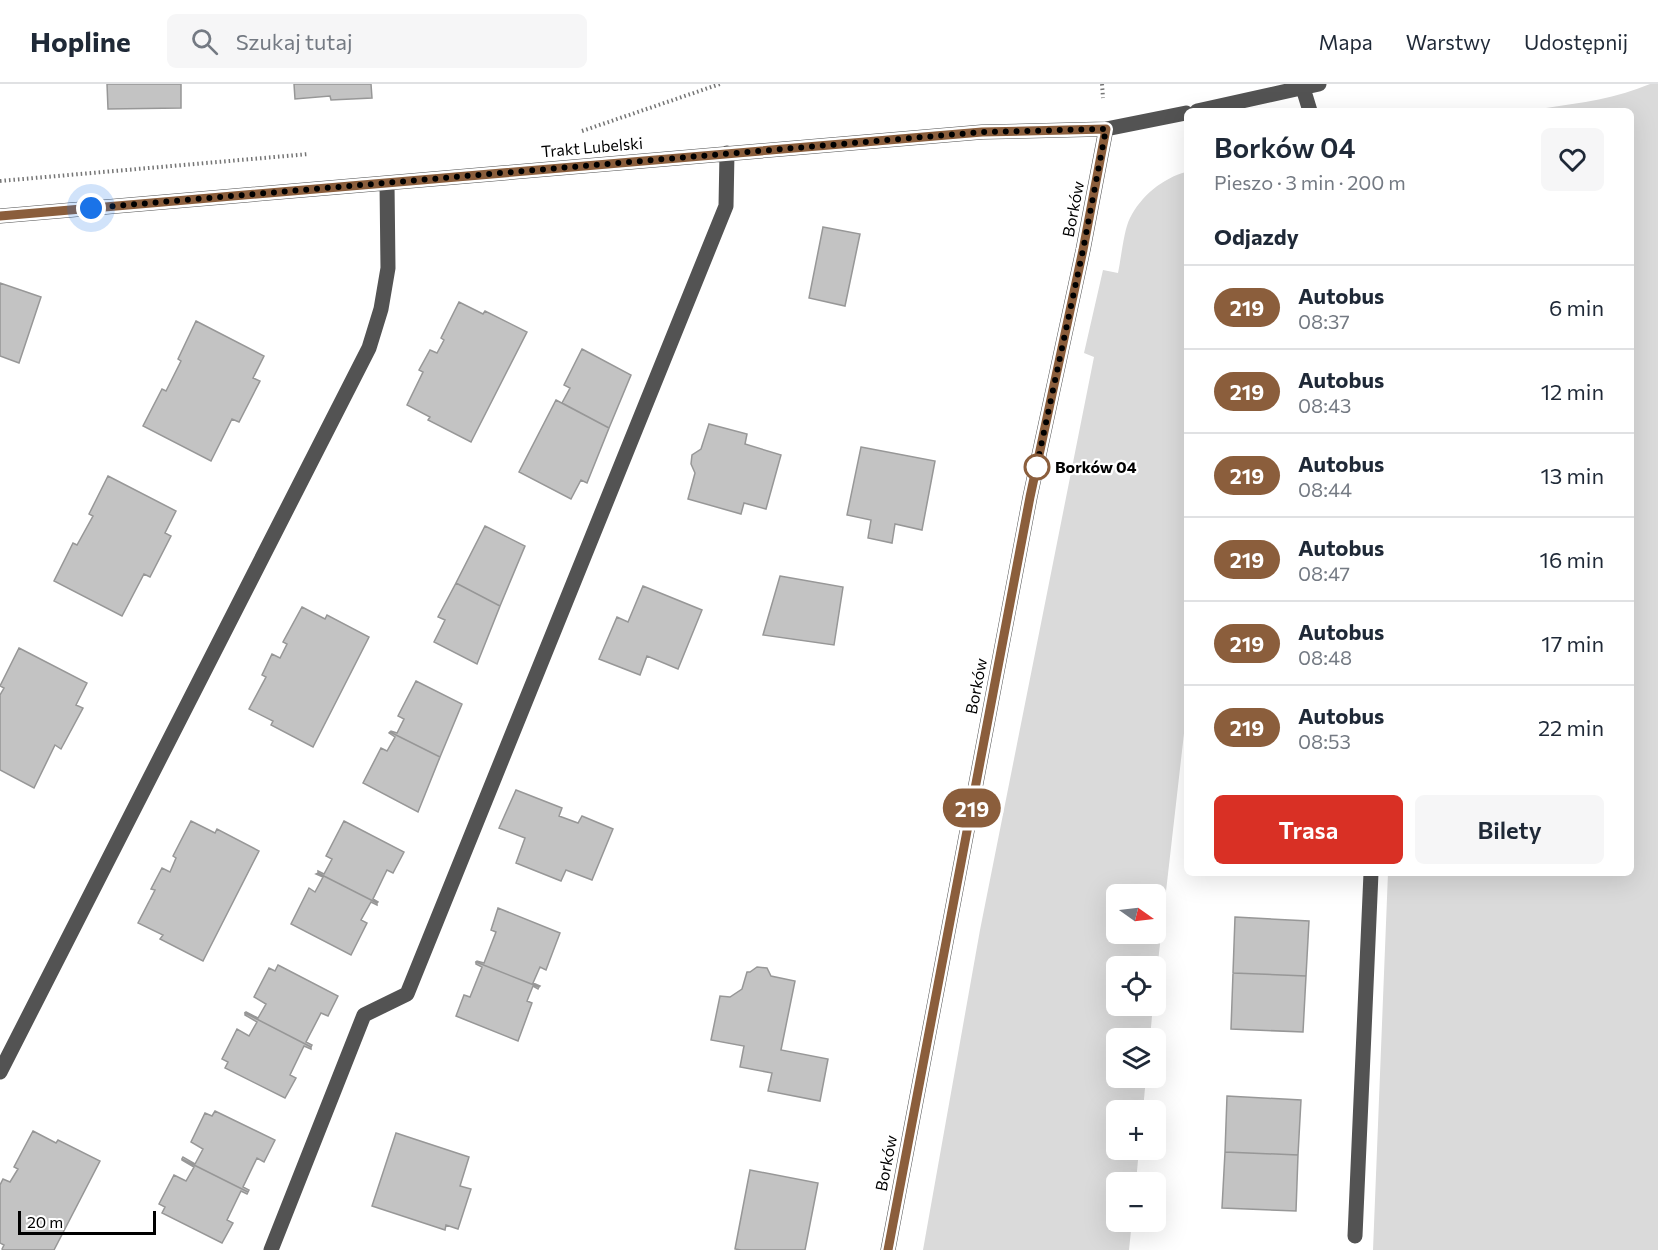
<!DOCTYPE html>
<html lang="pl">
<meta charset="utf-8">
<style>
body{margin:0;font-family:Commissioner,sans-serif;background:#f6f6f7;color:#1f2937;height:100vh;display:flex;flex-direction:column;font-size:22px;white-space:nowrap}
*{box-sizing:border-box;margin:0}
p{font-size:20px;color:#747a83}
.icon{flex:none;width:33px;height:33px;fill:none;stroke:currentColor;stroke-width:2;stroke-linecap:round;stroke-linejoin:round}
.map{position:relative;flex:1;overflow:hidden}
.drawer{position:absolute;left:1184px;top:24px;width:450px;height:768px;display:flex;flex-direction:column;background:#fff;border-radius:9px;box-shadow:0 6px 24px #0002}
.drawer>*{flex:none}
.badge{padding:0 12px;border-radius:20px;font-size:21px;line-height:39px}
.needle{width:39px;rotate:104deg}
.fabs{position:absolute;left:1106px;top:800px;display:grid;gap:12px}
.fabs a{display:grid;place-items:center;width:60px;height:60px;border-radius:9px;background:#fff;box-shadow:0 6px 24px #0002;font-size:30px}
.scale{position:absolute;left:18px;bottom:15px;width:138px;box-sizing:border-box;padding-left:6px;border:3px solid #000;border-top:0;font-size:16px;line-height:21px;white-space:nowrap;color:#000;-webkit-text-stroke:4px #fff;paint-order:stroke}
.you{position:absolute;width:30px;height:30px;margin:-15px;border:4px solid #fff;border-radius:50%;background:#1a73e8;box-shadow:0 0 0 9px #1a73e833}
.map>.badge{position:absolute;translate:-50% -50%;box-shadow:0 0 0 3px #fff}
h2{padding:0 30px;font-size:22px;line-height:54px}
.round{display:grid;place-items:center;flex:none;width:63px;height:63px;border-radius:9px;background:#f6f6f7}
.headline{display:flex;align-items:center;justify-content:space-between;height:102px;padding:0 30px}
h1{font-size:28px;font-weight:600;line-height:45px}
.button{display:flex;gap:12px;margin-top:auto;padding:12px 30px}
.button a{flex:1;height:69px;border-radius:9px;background:#d93025;color:#fff;font-size:24px;font-weight:600;line-height:69px;text-align:center}
.button a+a{background:#f6f6f7;color:#1f2937}
ul{padding:0;list-style:none}
li{display:flex;align-items:center;gap:18px;height:84px;padding:0 30px;border-top:2px solid #e0e1e3}
li div{flex:1}
li b{display:block;font-size:22px}
li em{font-style:normal}
li .badge{min-width:66px;font-weight:700;text-align:center}
header{display:flex;align-items:center;gap:36px;box-sizing:border-box;height:84px;padding:0 30px;background:#fff;border-bottom:2px solid #e0e1e3}
header strong{font-size:28px}
nav{display:flex;gap:33px;margin-inline-start:auto;font-size:21px}
.search{width:420px;height:54px;background:#f6f6f7;display:flex;align-items:center;gap:15px;box-sizing:border-box;padding:0 21px;border-radius:9px;color:#747a83;font-size:22px}
.map>svg:first-child{display:block}
.green{fill:#dadada;fill-rule:evenodd}
.building{fill:#c3c3c3;stroke:#979797;stroke-width:1.5}
.lines{fill:none;stroke-linecap:round;stroke-linejoin:round}
.path{stroke:#757575;stroke-width:4;stroke-dasharray:1.5 3;stroke-linecap:butt}
.minor{stroke:#535353;stroke-width:15}
.line-casing{stroke:#fff;stroke-width:14}
.line{stroke:#8b5e3c;stroke-width:9}
.walk{stroke:#000;stroke-width:6;stroke-dasharray:0 10.8}
.stop-dot{fill:#fff;stroke:#8b5e3c;stroke-width:3}
.labels{text-anchor:middle;stroke-width:4.5;stroke-linejoin:round;paint-order:stroke}
.street-label{font-size:16px;fill:#000;stroke:#fff}
.stop-label{font-size:16px;font-weight:bold;fill:#000;stroke:#fff;text-anchor:start}
</style>
<header>
<strong>Hopline</strong>
<div class="search"><svg class="icon" aria-label="search" viewBox="0 0 24 24"><circle cx="10" cy="10" r="6"/><path d="M15 15l6 6"/></svg>Szukaj tutaj</div>
<nav><a>Mapa</a><a>Warstwy</a><a>Udostępnij</a></nav>
</header>
<div class="map">
<svg width="1658" height="1166" viewBox="0 0 1658 1166">
<rect width="100%" height="100%" fill="#fff"/>
<path class="green" d="M1650,0H1658V1166H1373L1388,789H1630V27H1546V24C1581,19 1617,14 1650,0Z
M1186,88V632L1155,904V882H1116V921H1153L1150,954H1116V993H1146L1143,1026H1116V1065H1139L1136,1098H1116V1137H1132L1129,1166H923L980,846L1094,273L1084,269L1103,186L1118,189C1121,175 1124,145 1130,134C1141,112 1163,94 1186,88ZM1116,810H1155V849H1116Z"/>
<path class="building" d="M107,0H181V24L108,25Z
M294,0H371L372,14L331,16L330,12L295,15Z
M823,143L860,150L845,222L809,214Z
M0,199L41,213L19,279L0,272Z
M459,218L483,230L485,227L527,248L471,358L428,336L430,333L407,321L423,288L419,286L430,266L437,269L444,256L441,254Z
M196,237L264,272L253,294L260,297L239,338L232,335L211,377L143,342L162,305L166,307L181,277L178,275Z
M582,265L631,291L609,344L562,319L570,304L564,301Z
M556,316L609,344L587,399L581,396L571,415L519,388Z
M709,340L747,350L745,360L781,371L766,425L744,419L741,430L688,415L695,389L691,380L692,371L701,365Z
M861,363L935,377L922,446L895,440L892,459L868,454L871,436L847,431Z
M108,392L176,427L165,449L171,452L150,493L144,490L122,532L54,497L73,459L77,461L93,432L89,430Z
M485,442L525,462L500,522L456,499Z
M780,492L843,503L834,561L763,551Z
M456,499L500,522L477,580L434,558L445,536L438,533Z
M643,502L702,526L678,585L647,572L640,591L599,575L617,533L628,538Z
M302,523L325,535L327,531L369,553L313,663L271,641L273,637L249,625L266,593L262,591L272,570L280,574L287,560L283,558Z
M19,564L87,599L76,621L83,624L61,665L55,661L34,704L0,686V611L4,604L0,602Z
M416,597L462,620L440,673L390,648L391,647L397,649L404,635L398,632Z
M390,648L440,673L418,728L363,699L381,664L387,667L395,653L389,649Z
M516,706L562,724L559,732L578,739L582,732L613,745L592,796L566,786L561,797L516,779L525,754L499,744Z
M191,737L215,749L217,745L259,767L203,877L160,855L163,851L138,839L155,806L151,805L162,784L170,788L176,774L173,772Z
M344,737L404,768L393,789L387,786L373,815L378,818L377,819L318,789V787L324,790L332,775L326,772Z
M318,789L377,819V821L371,818L361,836L367,839L351,871L291,840L309,804L315,808L323,793L316,790Z
M498,824L560,849L546,886L540,883L533,899L540,902L539,903L476,878L477,877L484,879L496,848L491,846Z
M1235,833L1309,837L1306,892L1233,889Z
M476,878L539,903L538,905L533,902L527,917L532,919L518,957L456,932L464,911L470,913L482,883L476,880Z
M278,881L338,912L328,932L321,929L306,958L312,961L311,963L245,929L246,928L258,934L266,920L254,913L269,884L275,887Z
M757,883L767,884L771,892L795,897L781,966L828,975L820,1017L768,1007L772,989L740,983L744,962L711,956L720,912L730,913L742,905L747,888H750Z
M1233,889L1306,892L1303,948L1231,945Z
M245,929L311,963V965L304,962L290,991L296,994L285,1014L225,984L228,978L222,975L237,945L249,952L257,938L245,931Z
M1227,1012L1301,1016L1298,1071L1225,1068Z
M215,1027L275,1056L264,1078L257,1074L243,1103L249,1106L248,1108L182,1075L183,1073L195,1080L203,1065L191,1058L205,1029L212,1032Z
M33,1047L56,1059L58,1056L100,1077L54,1166H3L2,1165L4,1161L0,1159V1101L3,1095L10,1098L18,1085L14,1083Z
M396,1049L469,1073L460,1102L471,1105L458,1145L446,1141L445,1146L372,1122Z
M1225,1068L1298,1071L1296,1127L1222,1124Z
M182,1075L248,1108L247,1110L241,1107L227,1136L233,1139L222,1159L162,1129L165,1123L159,1120L174,1091L186,1097L194,1083L182,1076Z
M750,1086L818,1099L805,1166H741L735,1165Z"/>
<g class="lines">
<path class="path" d="M1102,0L1103,14
M582,47L720,0
M0,97L309,70"/>
<path class="minor" d="M1303,4L1310,27
M1197,27L1319,0
M0,132L982,48L1106,45L1186,29
M0,988L369,264L381,225L388,184L387,99
M1355,1152L1371,789
M271,1166L364,931L407,910L726,122L727,69
M888,1166L1030,413L1083,166L1106,45"/>
</g>
<g class="lines">
<defs>
<path id="line" d="M0,132L982,48L1106,45L1083,166L1030,413L888,1166"/>
</defs>
<use href="#line" class="line-casing"/>
<use href="#line" class="line"/>
<path class="walk" d="M91,124L982,48L1106,45L1083,166L1035,390L1037,383"/>
</g>
<circle class="stop-dot" cx="1037" cy="383" r="12"/>
<g class="labels">
<g class="street-label">
<text transform="translate(592 63) rotate(-5)" y="6">Trakt Lubelski</text>
<text transform="translate(1073 125) rotate(-79)" y="6">Borków</text>
<text transform="translate(976 602) rotate(-79)" y="6">Borków</text>
<text transform="translate(886 1079) rotate(-79)" y="6">Borków</text>
</g>
<g class="stop-label">
<text x="1055" y="389">Borków 04</text>
</g>
</g>
</svg>
<div class="fabs">
<a><svg class="needle" viewBox="-14 -14 28 28"><path d="M0-13l5 13h-10z" fill="#e53935"/><path d="M0 13l5-13h-10z" fill="#747a83"/></svg></a>
<a><svg class="icon" aria-label="locate" viewBox="0 0 24 24"><circle cx="12" cy="12" r="6"/><path d="M12 2v4M12 18v4M2 12h4M18 12h4"/></svg></a>
<a><svg class="icon" aria-label="layers" viewBox="0 0 24 24"><path d="M12 4l9 5-9 5-9-5zM3 14l9 5 9-5"/></svg></a>
<a>+</a>
<a>−</a>
</div>
<div class="scale">20 m</div>
<div class="you" style="left:91px;top:124px"></div>
<b class="badge" style="left:972px;top:724px;background:#8b5e3c;color:#fff">219</b>
<section class="drawer">
<div class="headline"><div><h1>Borków 04</h1><p>Pieszo · 3 min · 200 m</p></div><a class="round"><svg class="icon" aria-label="heart" viewBox="0 0 24 24"><path d="M12 20l-8-8c-3-5 5-10 8-4 3-6 11-1 8 4z"/></svg></a></div>
<h2>Odjazdy</h2>
<ul>
<li><span class="badge" style="background:#8b5e3c;color:#fff">219</span><div><b>Autobus</b><p>08:37</p></div><em>6 min</em></li>
<li><span class="badge" style="background:#8b5e3c;color:#fff">219</span><div><b>Autobus</b><p>08:43</p></div><em>12 min</em></li>
<li><span class="badge" style="background:#8b5e3c;color:#fff">219</span><div><b>Autobus</b><p>08:44</p></div><em>13 min</em></li>
<li><span class="badge" style="background:#8b5e3c;color:#fff">219</span><div><b>Autobus</b><p>08:47</p></div><em>16 min</em></li>
<li><span class="badge" style="background:#8b5e3c;color:#fff">219</span><div><b>Autobus</b><p>08:48</p></div><em>17 min</em></li>
<li><span class="badge" style="background:#8b5e3c;color:#fff">219</span><div><b>Autobus</b><p>08:53</p></div><em>22 min</em></li>
</ul>
<div class="button"><a>Trasa</a><a>Bilety</a></div>
</section>
</div>
